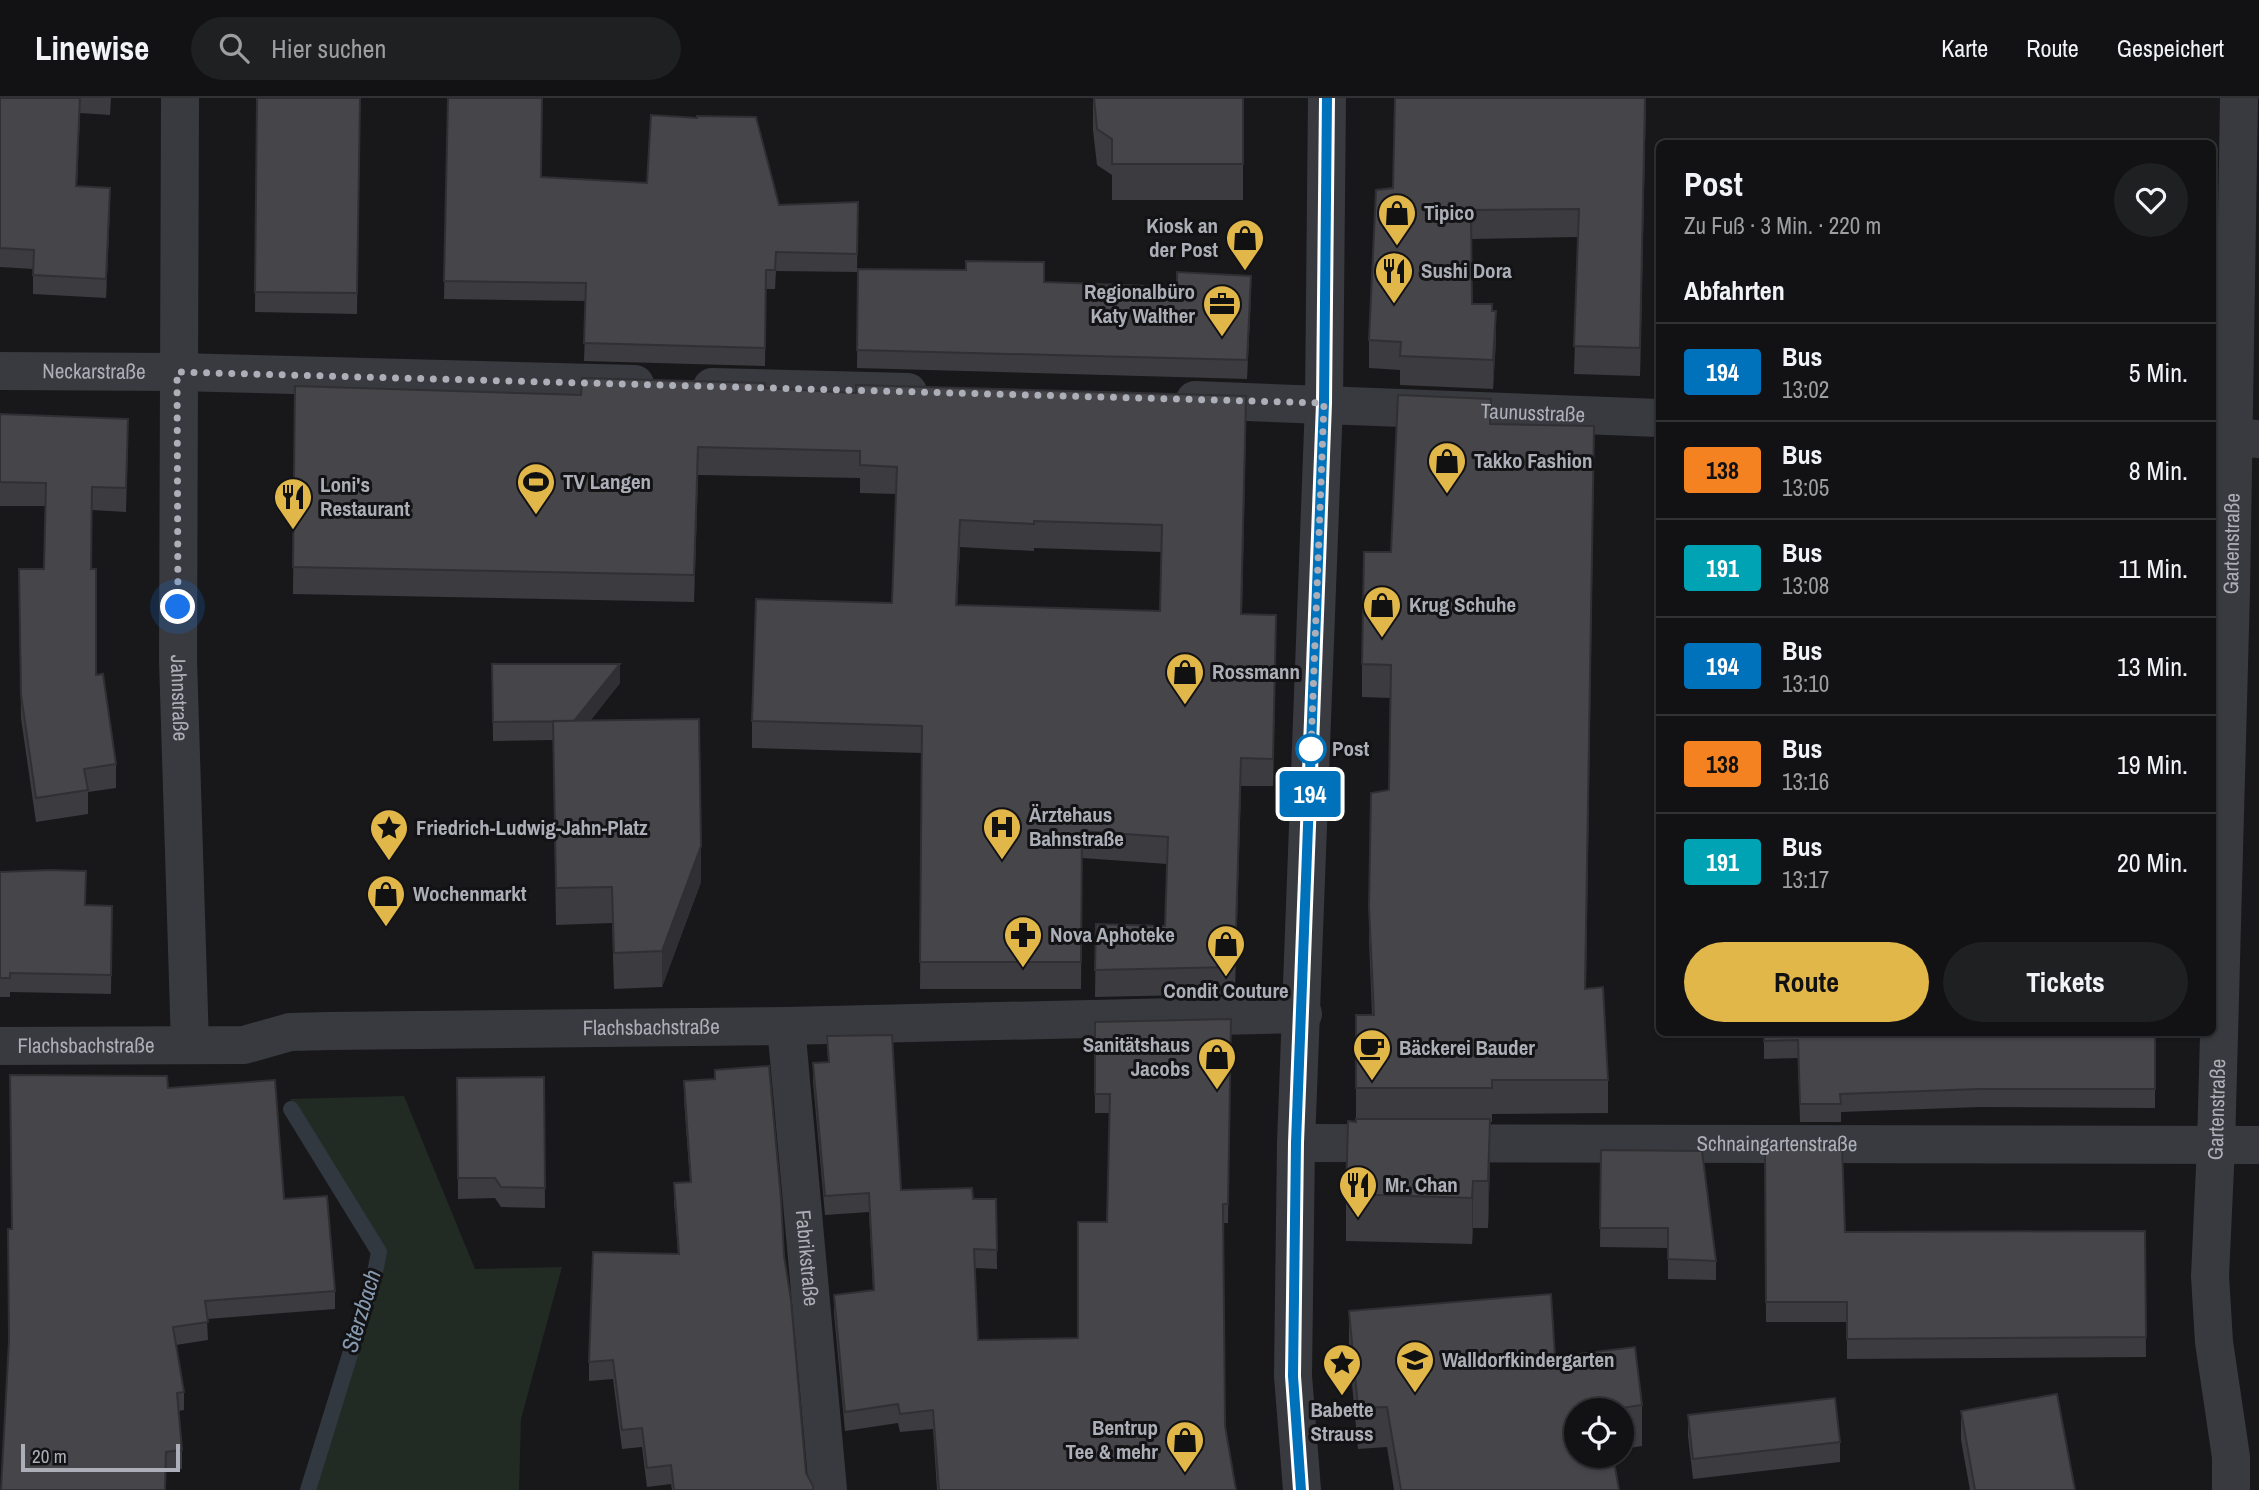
<!DOCTYPE html>
<html lang="de">
<meta charset="utf-8">
<style>
body{margin:0;font-family:"Archivo Narrow",sans-serif;background:#1f2022;color:#f1f3f6;height:100vh;display:flex;flex-direction:column;font-size:26px;white-space:nowrap}
*{box-sizing:border-box;margin:0}
p{font-size:23px;color:#9c9ea0}
.icon{flex:none;width:38px;height:38px;fill:none;stroke:currentColor;stroke-width:2;stroke-linecap:round;stroke-linejoin:round}
.map{position:relative;flex:1;overflow:hidden}
.details{position:absolute;left:1656px;top:42px;width:560px;height:896px;display:flex;flex-direction:column;background:#121214;border-radius:10px;box-shadow:0 2px 5px #0004,0 0 0 2px #313234}
.details>*{flex:none}
.badge{padding:0 14px;border-radius:5px;font-size:24px;line-height:46px}
.buttons{position:absolute;left:1564px;top:1300px;display:grid;gap:14px}
.buttons a{display:grid;place-items:center;width:70px;height:70px;border-radius:50%;background:#121214;box-shadow:0 2px 5px #0004,0 0 0 2px #313234;font-size:35px}
.scale{position:absolute;left:21px;bottom:18px;width:159px;box-sizing:border-box;padding-left:7px;border:4px solid #acafb8;border-top:0;font-size:19px;line-height:24px;white-space:nowrap;color:#acafb8;-webkit-text-stroke:5px #131315;paint-order:stroke}
.you{position:absolute;width:35px;height:35px;margin:-18px;border:5px solid #fff;border-radius:50%;background:#1a73e8;box-shadow:0 0 0 10px #1a73e833}
.map>.badge{position:absolute;translate:-50% -50%;box-shadow:0 0 0 4px #fff}
h2{padding:0 28px;font-size:26px;line-height:63px}
.round{display:grid;place-items:center;flex:none;width:74px;height:74px;border-radius:37px;background:#1f2022}
.head{display:flex;align-items:center;justify-content:space-between;height:119px;padding:0 28px}
h1{font-size:33px;font-weight:700;line-height:52px}
.button{display:flex;gap:14px;margin-top:auto;padding:14px 28px}
.button a{flex:1;height:80px;border-radius:42px;background:#e1b749;color:#111;font-size:28px;font-weight:700;line-height:80px;text-align:center}
.button a+a{background:#1f2022;color:#f1f3f6}
ul{padding:0;list-style:none}
li{display:flex;align-items:center;gap:21px;height:98px;padding:0 28px;border-top:2px solid #313234}
li div{flex:1}
li b{display:block;font-size:26px}
li em{font-style:normal}
li .badge{min-width:77px;font-weight:700;text-align:center}
header{display:flex;align-items:center;gap:42px;box-sizing:border-box;height:98px;padding:0 35px;background:#121214;border-bottom:2px solid #313234}
header strong{font-size:33px}
nav{display:flex;gap:38px;margin-inline-start:auto;font-size:24px}
.search{width:490px;height:63px;background:#1f2022;display:flex;align-items:center;gap:18px;box-sizing:border-box;padding:0 24px;border-radius:38px;color:#9c9ea0;font-size:26px}
.map>svg:first-child{display:block}
.green{fill:#222a24}
.lines{fill:none;stroke-linecap:round;stroke-linejoin:round}
.stream{stroke:#31383f;stroke-width:16}
.minor{stroke:#393a3f;stroke-width:38}
.tertiary{stroke:#393a3f;stroke-width:38}
.wall{fill:#3b3b40;fill-rule:evenodd}
.shaded-wall{fill:#303034}
.building{fill:#45454a;stroke:#303034;stroke-width:2;fill-rule:evenodd}
.line-casing{stroke:#fff;stroke-width:16}
.line{stroke:#0072bc;stroke-width:10}
.walk{stroke:#acafb8;stroke-width:7;stroke-dasharray:0 12.6}
.stop-dot{fill:#fff;stroke:#0072bc;stroke-width:3.5}
.labels{text-anchor:middle;stroke-width:6;stroke-linejoin:round;paint-order:stroke}
.poi-label{font-size:21px;font-weight:bold;fill:#acafb8;stroke:#131315;text-anchor:start}
.street-label{font-size:21px;fill:#acafb8;stroke:#131315}
.stop-label{font-size:21px;font-weight:bold;fill:#acafb8;stroke:#131315;text-anchor:start}
.water-label{font-size:23px;font-style:italic;fill:#869ab0;stroke:#131315}
</style>
<header>
<strong>Linewise</strong>
<div class="search"><svg class="icon" aria-label="search" viewBox="0 0 24 24"><circle cx="10" cy="10" r="6"/><path d="M15 15l6 6"/></svg>Hier suchen</div>
<nav><a>Karte</a><a>Route</a><a>Gespeichert</a></nav>
</header>
<div class="map">
<svg width="2259" height="1392" viewBox="0 0 2259 1392">
<rect width="100%" height="100%" fill="#18181a"/>
<path class="green" d="M404,998L475,1171L562,1169L521,1321L519,1392H315L386,1157L290,1001Z"/>
<g class="lines">
<path class="stream" d="M291,1011L379,1154L374,1179L308,1392"/>
<g class="minor">
<path id="s1" d="M180,0L178,562L190,947"/>
<path id="s2" d="M0,273L177,274L635,286"/>
<path d="M712,289L908,294"/>
<path id="s3" d="M1195,302L1659,320"/>
<path d="M2212,338L2259,341"/>
<path id="s4" d="M786,928L828,1392"/>
<path id="s5" d="M0,948L244,947L290,934L330,933L786,928L1303,916"/>
<path id="s6" d="M1296,1045L2259,1047"/>
<path d="M1302,1392L1293,1278L1296,1045L1324,305L1327,0"/>
</g>
<path class="tertiary" id="s7" d="M2231,1392V1359L2214,1244L2210,1178L2216,1048L2231,493L2239,0"/>
</g>
<path class="wall" d="M0,0H111L110,17L80,15L77,88L110,109L106,200L33,196V171L0,169Z
M257,0H360L357,216L255,214Z
M448,0L541,79L779,107L858,104L857,174L776,173L775,191H766L765,268L584,263L586,203L444,201Z
M1093,0H1243V102H1112V77L1097,67L1093,32Z
M1395,0H1646L1640,278L1574,276L1578,139L1471,141L1472,206L1492,213L1496,242L1493,291L1400,287V272L1369,270V242L1393,90Z
M858,171L1044,184L1251,196L1247,281L857,270Z
M295,288L581,297L765,290L1246,325L1242,516L1276,544L1273,688H1241L1235,890H1233V896L1095,899L1096,826L1165,828L1167,766L1082,760L1081,891H920L922,655L752,650V623L892,505L896,396L860,395V380L698,377L694,504L293,496ZM960,449L1034,453V450L1161,454L1160,513L957,507Z
M0,316L128,345L126,414L92,412L91,471L96,577L116,666V690L88,694V716L36,724L21,620L19,471H44L46,408H0Z
M1491,326L1594,361L1586,891L1608,982V1015L1492,1016V1024H1490V1067L1488,1130H1473L1472,1146L1346,1143V1096L1356,1021V917H1372L1369,842V809L1389,692L1390,600L1362,599V566L1391,454Z
M492,566L620,585L590,623L701,784L662,889L614,891L612,825L556,827L553,642L493,643Z
M0,774L86,807L112,808L111,896L10,894V899H0Z
M1231,921L1228,1125H1223L1225,1328L1236,1392H937L933,1331L900,1334L898,1325L845,1333L834,1216V1197L873,1192L869,1114L825,1117L813,984V965L828,964L827,938L901,1092L973,1101H996L997,1171L975,1170L978,1242L1078,1240L1107,1124L1110,1015H1095V924Z
M1764,934H2155V1010L1980,1009L1841,1014V1024H1800L1798,960L1764,961Z
M544,979L545,1110L501,1109L495,1100L458,1101L457,980Z
M684,983L784,1158L806,1375L813,1392H672L671,1386L647,1389L642,1349L622,1351L613,1281L589,1283V1264L678,1156L674,1104V1085L690,1084L684,1002Z
M168,990L284,1101L335,1193V1211L207,1221L208,1242L176,1247L184,1294V1312L179,1313L182,1352V1371L166,1372L9,1244Z
M1601,1052L1716,1163V1182L1668,1181V1150L1600,1149Z
M1765,1052L1845,1134L2145,1133L2146,1259L1847,1261V1224H1766Z
M1349,1213L1555,1259L1642,1307V1348L1622,1351V1312H1577L1619,1392H1394L1387,1349L1358,1351L1349,1253Z
M1961,1313L2075,1392H1970L1961,1342Z
M1688,1317L1840,1344V1364L1693,1381L1688,1338Z"/>
<path class="shaded-wall" d="M80,0V15L76,107V88Z
M1645,0H1646L1640,278V250Z
M110,90V109L106,200V181Z
M1251,178V196L1247,281V262Z
M1496,213V242L1493,291V262Z
M698,349V377L694,504V477Z
M960,422V449L956,534V507Z
M1276,517V544L1273,688V661Z
M620,566V585L574,642V623Z
M1241,660V688L1235,890V863Z
M701,748V784L662,889V853Z
M1490,1021V1067L1488,1130V1083Z
M1473,1083V1130L1472,1146V1100Z"/>
<path class="building" d="M0,0H80L76,88L110,90L106,181L33,177L34,152L0,150Z
M257,0H360L357,195L255,194Z
M448,0H542L541,79L647,85L651,17L697,20V18L756,19L779,107L858,104L857,156L776,154L775,172H766L765,250L584,245L586,185L444,183Z
M1094,0H1243V66H1112V41L1097,31Z
M1395,0H1645L1640,250L1574,248L1579,111L1471,112L1472,206H1492V213H1496L1493,262L1400,258L1401,244L1369,242L1376,92L1393,90Z
M966,163L1044,164V184L1177,189V174L1251,178L1247,262L857,252L858,171L966,172Z
M582,280L765,285V290L856,295V287L1246,298L1241,516L1276,517L1273,661L1241,660L1235,863H1233V869L1095,872L1096,826L1165,828L1168,739L1082,733L1081,864H920L922,628L752,623L756,501L892,505L897,369L860,367V353L698,349L694,477L293,469L295,288L581,297ZM960,422L1034,426V423L1162,427L1160,513L956,507Z
M1398,297L1491,301L1490,326L1594,328L1585,891L1603,889L1608,982H1492V990H1356V917H1374L1369,809L1371,695L1389,692L1391,567L1362,566L1364,454H1391Z
M0,316L128,321L126,390L92,389L91,471H96V577L103,576L116,666L84,671L88,692L36,700L21,597L19,471H44L46,385L0,384Z
M492,566H620L574,623L493,624Z
M699,621L701,748L662,853L614,855L612,789L556,790L553,623Z
M49,772L86,773L85,807L112,808L111,877L10,875V880H0V774Z
M1231,921L1228,1106H1223L1225,1328L1236,1392H939L933,1312L900,1316L898,1306L845,1314L834,1197L874,1192L869,1095L825,1098L813,965L829,964L827,938L892,937L901,1092L972,1090L973,1101H996L997,1152L974,1151L978,1242L1078,1240V1124H1107L1110,996H1095V924Z
M1764,934H2155V991H1980L1840,996L1841,1006H1800L1798,942L1764,943Z
M769,968L781,1101L784,1158L791,1202L806,1375L813,1388V1392H674L671,1367L647,1370L642,1330L622,1332L613,1262L589,1264L593,1154L679,1156L674,1085L691,1084L684,983L715,981V972Z
M10,977L167,978L168,990L275,982L284,1101L327,1098L335,1193L205,1203L208,1224L173,1229L184,1294L177,1295L182,1352L166,1354L165,1392H1L9,1242L8,1131H12Z
M544,979L545,1090L501,1089L495,1080H458L457,980Z
M1356,1021H1490L1488,1083H1473L1472,1100L1346,1096L1348,1023L1356,1024Z
M1801,1048H1842L1845,1134L2145,1133L2146,1239L1847,1241V1204H1766L1765,1052L1801,1050Z
M1601,1052L1702,1053L1716,1163L1668,1161V1130H1600Z
M1551,1196L1555,1259L1635,1249L1642,1307L1608,1312H1577V1358H1613L1619,1392H1401L1387,1309L1358,1310L1349,1213Z
M2057,1296L2075,1392H1975L1961,1313Z
M1835,1300L1840,1344L1693,1361L1688,1317Z"/>
<g class="lines">
<defs>
<path id="line" d="M1301,1392L1293,1278L1296,1045L1324,305L1327,0"/>
</defs>
<use href="#line" class="line-casing"/>
<use href="#line" class="line"/>
<path class="walk" d="M178,509L177,274L1324,305L1311,651"/>
</g>
<defs>
<symbol id="shop-pin" viewBox="-11 -11 22 30"><path d="M0 17L-7.5 6A9.5 9.5 0 1 1 7.5 6Z" fill="#e1b749" stroke="#131315"/><path d="M-5-2.5h2.3a2.7 3.5 0 0 1 5.4 0H5L5.5 6h-11ZM-1.5-2.5h3a1.5 2.3 0 0 0-3 0Z" fill="#111"/></symbol>
<symbol id="restaurant-pin" viewBox="-11 -11 22 30"><path d="M0 17L-7.5 6A9.5 9.5 0 1 1 7.5 6Z" fill="#e1b749" stroke="#131315"/><path d="M-5-6h1v4h1v-4h1v4h1v-4h1v5L-1.5 .5V6h-2V.5L-5-1ZM5-6V6H3V1.5H1.5Q1.5-4 5-6Z" fill="#111"/></symbol>
<symbol id="office-pin" viewBox="-11 -11 22 30"><path d="M0 17L-7.5 6A9.5 9.5 0 1 1 7.5 6Z" fill="#e1b749" stroke="#131315"/><path d="M-6-3h4V-5.5h4V-3h4V5H-6ZM-1-4.5V-3h2v-1.5ZM-6 0V1H6V0Z" fill="#111"/></symbol>
<symbol id="stadium-pin" viewBox="-11 -11 22 30"><path d="M0 17L-7.5 6A9.5 9.5 0 1 1 7.5 6Z" fill="#e1b749" stroke="#131315"/><path d="M0-5a6.5 5 0 1 0 0 10a6.5 5 0 1 0 0-10ZM-3.5-1.8h7v3.6h-7Z" fill="#111"/></symbol>
<symbol id="hospital-pin" viewBox="-11 -11 22 30"><path d="M0 17L-7.5 6A9.5 9.5 0 1 1 7.5 6Z" fill="#e1b749" stroke="#131315"/><path d="M-5-5h3v3.5h4V-5h3V5h-3V1.5h-4V5h-3Z" fill="#111"/></symbol>
<symbol id="sight-pin" viewBox="-11 -11 22 30"><path d="M0 17L-7.5 6A9.5 9.5 0 1 1 7.5 6Z" fill="#e1b749" stroke="#131315"/><path d="M0-6L1.8-2.2L6-1.7L2.9 1.2L3.7 5.4L0 3.3L-3.7 5.4L-2.9 1.2L-6-1.7L-1.8-2.2Z" fill="#111"/></symbol>
<symbol id="pharmacy-pin" viewBox="-11 -11 22 30"><path d="M0 17L-7.5 6A9.5 9.5 0 1 1 7.5 6Z" fill="#e1b749" stroke="#131315"/><path d="M-2-6h4v4h4v4h-4v4h-4v-4h-4v-4h4Z" fill="#111"/></symbol>
<symbol id="cafe-pin" viewBox="-11 -11 22 30"><path d="M0 17L-7.5 6A9.5 9.5 0 1 1 7.5 6Z" fill="#e1b749" stroke="#131315"/><path d="M-5.5-4.5H6V0H3Q3 3.5 0 3.5H-2.5Q-5.5 3.5-5.5 0ZM3-3.2v2h1.7v-2ZM-6 4.5H4V6H-6Z" fill="#111"/></symbol>
<symbol id="school-pin" viewBox="-11 -11 22 30"><path d="M0 17L-7.5 6A9.5 9.5 0 1 1 7.5 6Z" fill="#e1b749" stroke="#131315"/><path d="M0-5L7-2L0 1L-7-2ZM-4 1L0 2.5L4 1V4Q0 6-4 4Z" fill="#111"/></symbol>
</defs>
<g fill-rule="evenodd">
<use href="#shop-pin" x="1375" y="93" width="44" height="60"/>
<use href="#shop-pin" x="1223" y="118" width="44" height="60"/>
<use href="#restaurant-pin" x="1372" y="151" width="44" height="60"/>
<use href="#office-pin" x="1200" y="184" width="44" height="60"/>
<use href="#shop-pin" x="1425" y="341" width="44" height="60"/>
<use href="#stadium-pin" x="514" y="362" width="44" height="60"/>
<use href="#restaurant-pin" x="271" y="377" width="44" height="60"/>
<use href="#shop-pin" x="1360" y="485" width="44" height="60"/>
<use href="#shop-pin" x="1163" y="552" width="44" height="60"/>
<use href="#hospital-pin" x="980" y="707" width="44" height="60"/>
<use href="#sight-pin" x="367" y="708" width="44" height="60"/>
<use href="#shop-pin" x="364" y="774" width="44" height="60"/>
<use href="#pharmacy-pin" x="1001" y="815" width="44" height="60"/>
<use href="#shop-pin" x="1204" y="824" width="44" height="60"/>
<use href="#cafe-pin" x="1350" y="928" width="44" height="60"/>
<use href="#shop-pin" x="1195" y="937" width="44" height="60"/>
<use href="#restaurant-pin" x="1336" y="1065" width="44" height="60"/>
<use href="#school-pin" x="1393" y="1240" width="44" height="60"/>
<use href="#sight-pin" x="1320" y="1243" width="44" height="60"/>
<use href="#shop-pin" x="1163" y="1320" width="44" height="60"/>
</g>
<circle class="stop-dot" cx="1311" cy="651" r="14"/>
<g class="labels">
<g class="poi-label">
<text x="1424" y="122">Tipico</text>
<text x="1218" y="135" text-anchor="end">Kiosk an<tspan x="1218" dy="24">der Post</tspan></text>
<text x="1421" y="180">Sushi Dora</text>
<text x="1195" y="201" text-anchor="end">Regionalbüro<tspan x="1195" dy="24">Katy Walther</tspan></text>
<text x="1474" y="370">Takko Fashion</text>
<text x="563" y="391">TV Langen</text>
<text x="320" y="394">Loni's<tspan x="320" dy="24">Restaurant</tspan></text>
<text x="1409" y="514">Krug Schuhe</text>
<text x="1212" y="581">Rossmann</text>
<text x="1029" y="724">Ärztehaus<tspan x="1029" dy="24">Bahnstraße</tspan></text>
<text x="416" y="737">Friedrich-Ludwig-Jahn-Platz</text>
<text x="413" y="803">Wochenmarkt</text>
<text x="1050" y="844">Nova Aphoteke</text>
<text x="1226" y="900" text-anchor="middle">Condit Couture</text>
<text x="1190" y="954" text-anchor="end">Sanitätshaus<tspan x="1190" dy="24">Jacobs</tspan></text>
<text x="1399" y="957">Bäckerei Bauder</text>
<text x="1385" y="1094">Mr. Chan</text>
<text x="1442" y="1269">Walldorfkindergarten</text>
<text x="1342" y="1319" text-anchor="middle">Babette<tspan x="1342" dy="24">Strauss</tspan></text>
<text x="1158" y="1337" text-anchor="end">Bentrup<tspan x="1158" dy="24">Tee &amp; mehr</tspan></text>
</g>
<g class="street-label">
<text dy="7" stroke="none"><textPath href="#s2" startOffset="94">Neckarstraße</textPath></text>
<text dy="7" stroke="none"><textPath href="#s3" startOffset="338">Taunusstraße</textPath></text>
<text dy="7" stroke="none"><textPath href="#s7" startOffset="948">Gartenstraße</textPath></text>
<text dy="7" stroke="none"><textPath href="#s1" startOffset="600">Jahnstraße</textPath></text>
<text dy="7" stroke="none"><textPath href="#s5" startOffset="653">Flachsbachstraße</textPath></text>
<text dy="7" stroke="none"><textPath href="#s5" startOffset="86">Flachsbachstraße</textPath></text>
<text dy="7" stroke="none"><textPath href="#s7" startOffset="382">Gartenstraße</textPath></text>
<text dy="7" stroke="none"><textPath href="#s6" startOffset="481">Schnaingartenstraße</textPath></text>
<text dy="7" stroke="none"><textPath href="#s4" startOffset="233">Fabrikstraße</textPath></text>
</g>
<g class="stop-label">
<text x="1332" y="658">Post</text>
</g>
<g class="water-label">
<text transform="translate(361 1213) rotate(-73)" y="8">Sterzbach</text>
</g>
</g>
</svg>
<div class="buttons">
<a><svg class="icon" aria-label="locate" viewBox="0 0 24 24"><circle cx="12" cy="12" r="6"/><path d="M12 2v4M12 18v4M2 12h4M18 12h4"/></svg></a>
</div>
<div class="scale">20 m</div>
<div class="you" style="left:178px;top:509px"></div>
<b class="badge" style="left:1310px;top:696px;background:#0072bc;color:#fff">194</b>
<section class="details">
<div class="head"><div><h1>Post</h1><p>Zu Fuß · 3 Min. · 220 m</p></div><a class="round"><svg class="icon" aria-label="heart" viewBox="0 0 24 24"><path d="M12 20l-8-8c-3-5 5-10 8-4 3-6 11-1 8 4z"/></svg></a></div>
<h2>Abfahrten</h2>
<ul>
<li><span class="badge" style="background:#0072bc;color:#fff">194</span><div><b>Bus</b><p>13:02</p></div><em>5 Min.</em></li>
<li><span class="badge" style="background:#f58220;color:#111">138</span><div><b>Bus</b><p>13:05</p></div><em>8 Min.</em></li>
<li><span class="badge" style="background:#00a3b4;color:#fff">191</span><div><b>Bus</b><p>13:08</p></div><em>11 Min.</em></li>
<li><span class="badge" style="background:#0072bc;color:#fff">194</span><div><b>Bus</b><p>13:10</p></div><em>13 Min.</em></li>
<li><span class="badge" style="background:#f58220;color:#111">138</span><div><b>Bus</b><p>13:16</p></div><em>19 Min.</em></li>
<li><span class="badge" style="background:#00a3b4;color:#fff">191</span><div><b>Bus</b><p>13:17</p></div><em>20 Min.</em></li>
</ul>
<div class="button"><a>Route</a><a>Tickets</a></div>
</section>
</div>
